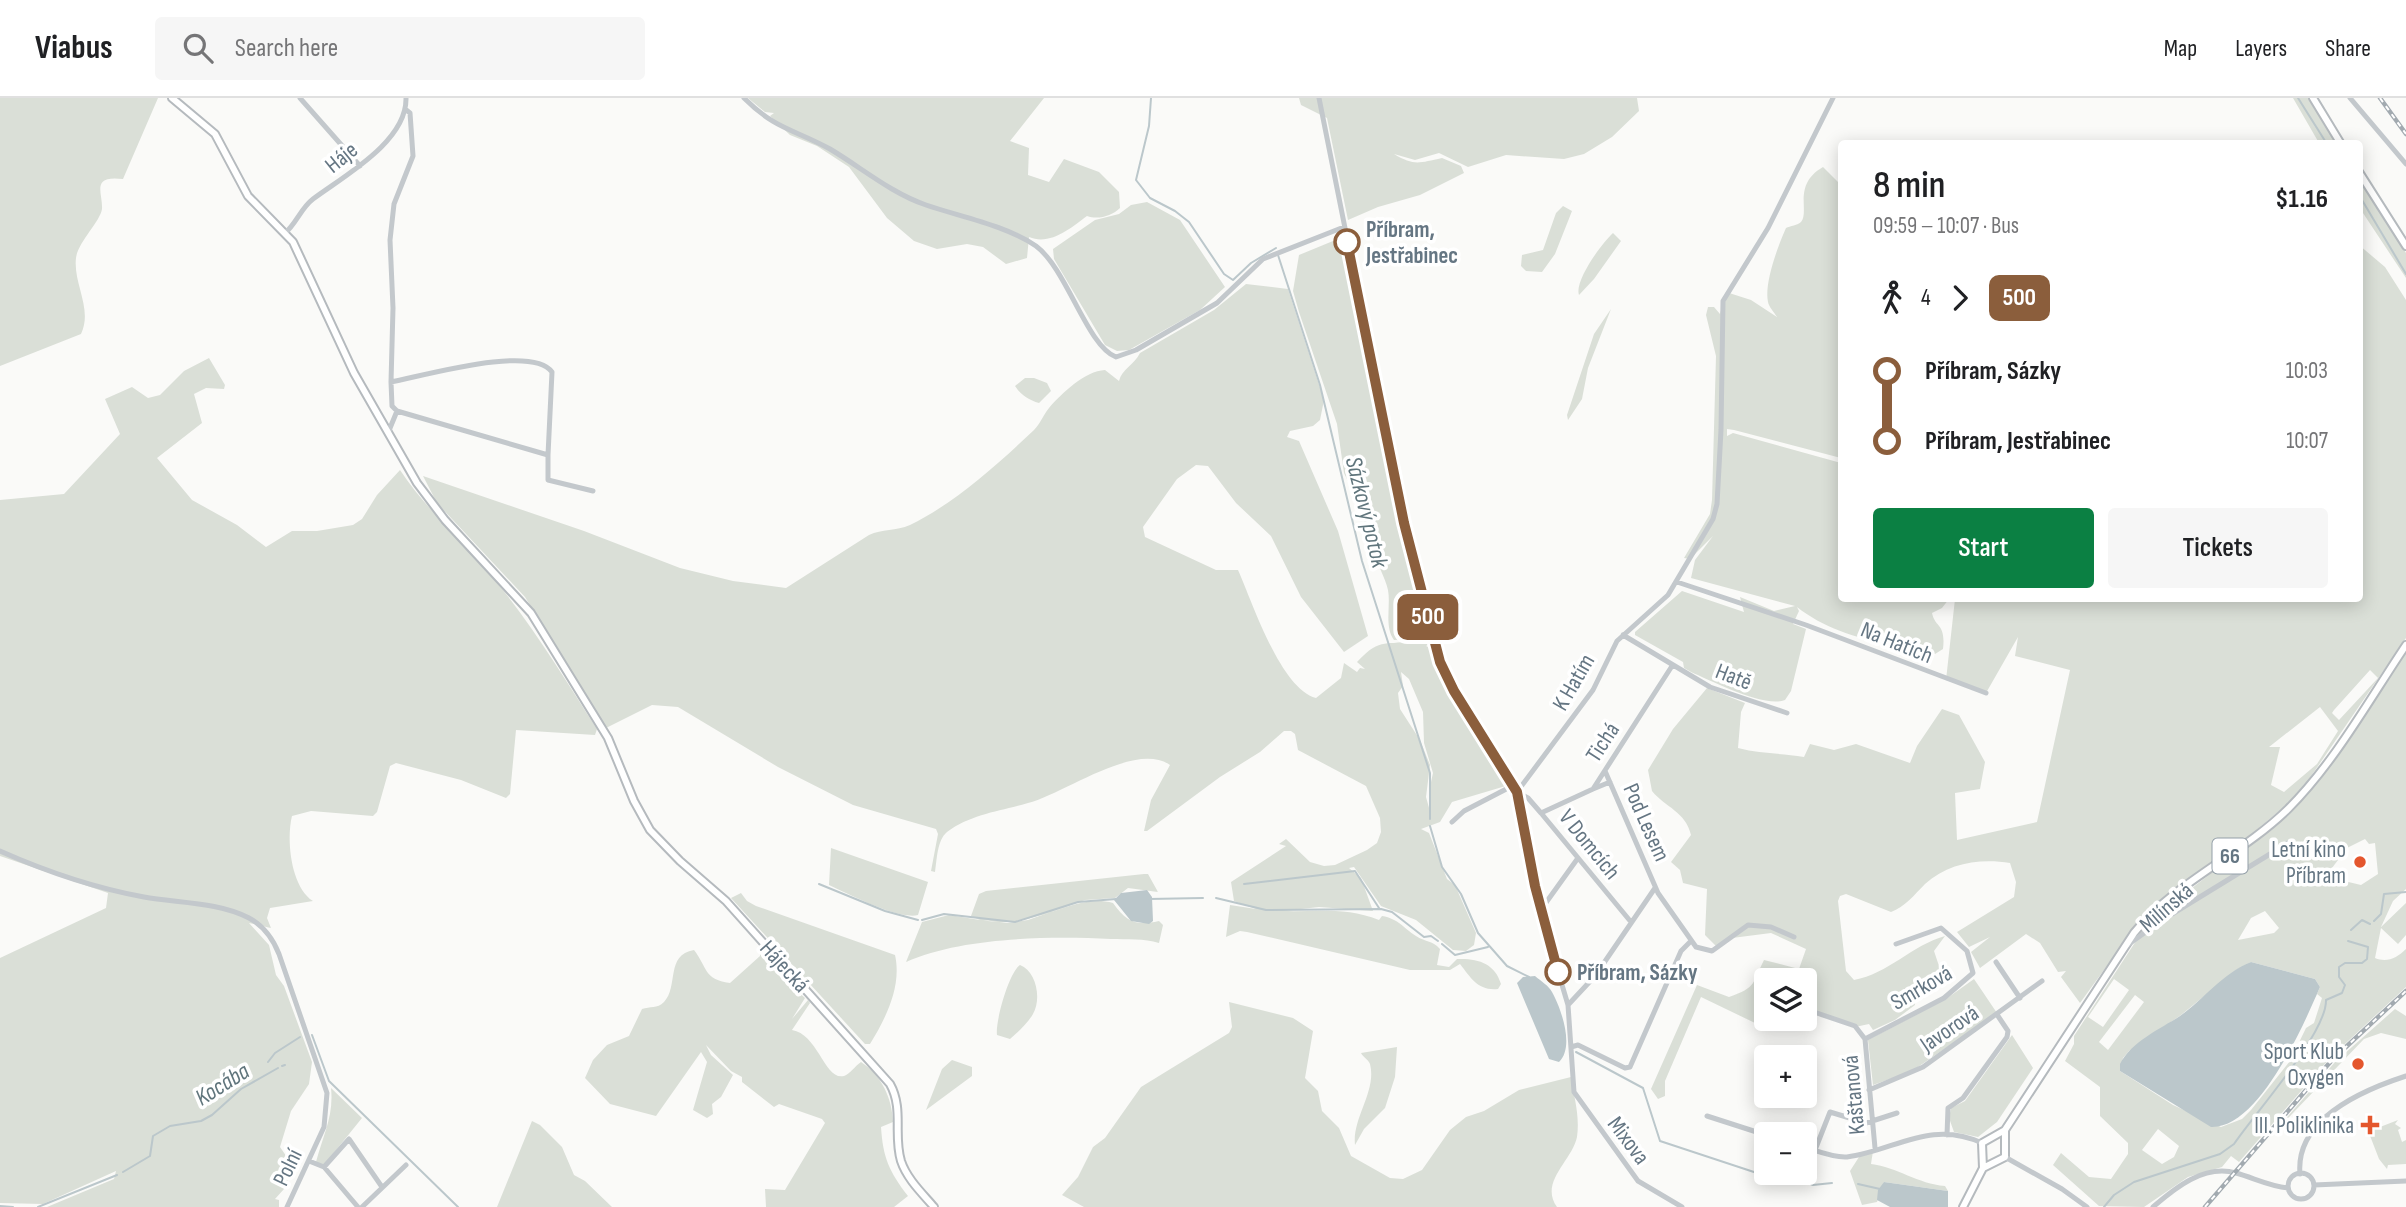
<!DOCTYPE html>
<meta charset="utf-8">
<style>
body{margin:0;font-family:"Sofia Sans Condensed",sans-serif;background:#f6f6f6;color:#202124;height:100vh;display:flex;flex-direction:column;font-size:26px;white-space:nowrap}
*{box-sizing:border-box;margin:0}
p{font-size:23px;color:#757577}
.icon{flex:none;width:38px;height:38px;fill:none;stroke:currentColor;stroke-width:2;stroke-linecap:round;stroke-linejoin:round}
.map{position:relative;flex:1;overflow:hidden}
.details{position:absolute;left:1838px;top:42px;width:525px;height:462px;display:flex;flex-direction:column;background:#fff;border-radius:7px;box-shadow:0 4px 18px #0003}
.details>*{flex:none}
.badge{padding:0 14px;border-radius:10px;font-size:24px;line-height:46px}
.fabs{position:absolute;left:1754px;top:870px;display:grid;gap:14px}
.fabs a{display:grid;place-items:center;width:63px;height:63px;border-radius:7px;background:#fff;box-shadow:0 4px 18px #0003;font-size:35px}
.map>.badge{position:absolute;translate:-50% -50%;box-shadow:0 0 0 4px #fff}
.legs{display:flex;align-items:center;gap:10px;height:77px;padding:0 35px;font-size:23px}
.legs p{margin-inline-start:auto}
.headline{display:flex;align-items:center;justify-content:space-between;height:119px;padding:0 35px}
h1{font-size:38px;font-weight:600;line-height:52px}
.primary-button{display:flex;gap:14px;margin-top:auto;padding:14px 35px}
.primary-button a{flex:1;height:80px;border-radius:7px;background:#0b8043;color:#fff;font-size:28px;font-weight:600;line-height:80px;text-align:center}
.primary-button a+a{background:#f6f6f6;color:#202124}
ul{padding:0 35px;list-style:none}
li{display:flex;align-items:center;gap:24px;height:70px;font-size:26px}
li i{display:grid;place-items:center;width:10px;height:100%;margin:0 9px;background:currentColor}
li i::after{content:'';width:18px;height:18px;margin:-9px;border:5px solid;border-radius:50%;background:#fff}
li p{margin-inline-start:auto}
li:first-child i{background:linear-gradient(#0000 50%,currentColor 0)}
li:last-child i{background:linear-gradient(currentColor 50%,#0000 0)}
header{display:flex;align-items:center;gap:42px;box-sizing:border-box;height:98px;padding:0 35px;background:#fff;border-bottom:2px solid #e0e0e0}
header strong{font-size:33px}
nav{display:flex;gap:38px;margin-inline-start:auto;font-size:24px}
.search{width:490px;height:63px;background:#f6f6f6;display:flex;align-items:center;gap:18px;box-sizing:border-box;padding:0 24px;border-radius:7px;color:#757577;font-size:26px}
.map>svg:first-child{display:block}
.green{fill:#dadfd7;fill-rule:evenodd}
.water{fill:#bbc7cb}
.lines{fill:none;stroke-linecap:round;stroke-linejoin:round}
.stream{stroke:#bbc7cb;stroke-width:2}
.major-casing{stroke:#b5babe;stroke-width:10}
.minor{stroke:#c3c8cc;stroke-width:5}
.major{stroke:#fff;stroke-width:6}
.rail-casing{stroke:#a2aab0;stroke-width:4.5}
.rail{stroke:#fff;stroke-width:2;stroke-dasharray:5;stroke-linecap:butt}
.line-1-casing{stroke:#fff;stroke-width:16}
.line-1{stroke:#8b5e3c;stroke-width:10}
.stop-1-dot{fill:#fff;stroke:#8b5e3c;stroke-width:3.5}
.poi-dot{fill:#e4572e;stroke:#fff;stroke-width:2.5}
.labels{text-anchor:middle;stroke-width:7;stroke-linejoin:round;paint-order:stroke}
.shield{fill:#fff;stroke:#939fa8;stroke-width:2}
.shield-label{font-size:21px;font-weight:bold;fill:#657683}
.street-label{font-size:23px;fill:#657683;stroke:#fff}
.stop-label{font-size:23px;font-weight:bold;fill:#657683;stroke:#fff;text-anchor:start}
.poi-label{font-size:23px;fill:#657683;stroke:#fff;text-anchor:end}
.water-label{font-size:24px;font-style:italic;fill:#60757c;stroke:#fff}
</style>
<header>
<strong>Viabus</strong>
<div class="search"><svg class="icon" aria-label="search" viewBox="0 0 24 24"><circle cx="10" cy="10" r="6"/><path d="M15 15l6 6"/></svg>Search here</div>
<nav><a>Map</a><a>Layers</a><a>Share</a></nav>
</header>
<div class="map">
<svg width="2406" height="1109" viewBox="0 0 2406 1109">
<rect width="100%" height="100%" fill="#fafaf8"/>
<path class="green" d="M0,0H158L123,81C90,77 103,95 102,111C100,124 78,144 76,160C73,186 93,211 81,236L0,268Z
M748,0H1044L1010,43L1029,50L1028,77L1049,84L1064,61L1099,74L1119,94L1120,110C1112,118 1098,122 1087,118C1071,130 1050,148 1029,139L1027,160L1006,166L983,149L967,146L937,151L914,143L887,120L849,69L817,48L790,37L770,18L774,15L765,14Z
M1299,0H1637L1639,13L1612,39L1584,56L1564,61L1506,57L1468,69L1439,55L1415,62L1394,56C1414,68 1419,65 1442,60L1461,68L1464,75L1420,97L1378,109L1348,122L1327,20L1301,7Z
M2293,0H2309L2337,45H2319Z
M1823,69L1841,87V360L1734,332L1727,331V338L1733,335L1841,365V500L1949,501L1942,510L1932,515C1935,530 1946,525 1943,551L1935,556C1919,547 1905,549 1887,546C1856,540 1822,529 1797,509L1799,513L1793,526L1806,531L1791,593L1785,602C1764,610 1712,583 1691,574L1684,570L1683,564L1635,537V534L1682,493L1744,514L1740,499L1774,513L1795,508L1691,480L1695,462L1713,438L1690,461L1684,460L1710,416L1712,402L1716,258L1706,217L1708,209H1714L1720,216L1726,194L1751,202L1777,219C1774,214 1769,209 1768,204C1764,185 1778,148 1786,130C1790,128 1798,127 1801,124C1810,113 1792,87 1823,69Z
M2359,81L2406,155V180L2359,109Z
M1147,104L1180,122L1225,189L1200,212L1129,252L1117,253L1105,247L1054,161L1053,151L1095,122L1119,116L1131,107Z
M1563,108L1572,113L1555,156L1542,174L1526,173L1521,168L1522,157L1543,152L1556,115Z
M1613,135L1621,143L1594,181L1579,197C1574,183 1602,145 1613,135Z
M1333,143L1342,147L1352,184L1370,284L1425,534L1428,531L1433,544L1426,548L1433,551C1448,601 1480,644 1509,687L1452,704L1440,724L1421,731L1429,735L1447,781L1455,787L1476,835L1474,847L1466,853L1453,852L1416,822L1381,808L1354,769L1349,770L1361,780L1373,813L1319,809L1283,813C1317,814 1346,809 1379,822L1382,818C1399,821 1402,829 1416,838C1425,844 1432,842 1440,851L1437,867L1449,869L1457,861C1477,860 1495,865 1501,886L1498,891C1478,893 1471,880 1460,866L1450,872H1410L1247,834L1240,833L1226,839L1230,807L1256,811L1234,803L1231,784L1286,748L1279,746L1286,741L1310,764L1324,768L1335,767L1367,752L1377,745L1381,734L1380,720L1366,688L1298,652L1295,636L1291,633H1284L1260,654L1220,679L1147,733H1144L1151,702L1170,667C1135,643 1064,696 1028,705C1001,713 971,716 947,734C937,742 937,762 935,774L931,773L938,736L936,731L853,707L778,669L678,609L652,607L606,630L525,499L437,405L423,378L584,433L680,470L733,483L786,490L869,437C882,431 896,433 910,427C955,405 998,366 1034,332C1041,325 1043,317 1049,310C1062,295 1085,273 1105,272L1119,283C1122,271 1134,267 1140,255L1214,212L1246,186L1288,191L1324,302L1320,322L1313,328L1290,333L1287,339L1299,343L1338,433L1368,538L1344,554L1301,499L1271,438L1236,405L1208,368L1196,367L1177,381L1143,429L1145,439L1216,472H1238C1252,503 1280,590 1316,600L1341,580L1344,565L1357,574L1360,570L1365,571L1357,564C1382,537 1386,550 1416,541L1394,542C1384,528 1391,508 1388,492C1385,477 1373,463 1377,448L1369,438L1359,406L1344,375L1337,326L1299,214L1293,193L1299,157ZM1401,574L1409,581L1423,614L1424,645L1433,675L1429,693L1431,717L1426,699L1430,667L1420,642L1400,611L1398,595L1403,588Z
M2359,147L2385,169L2406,202V540L2307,684L2285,708L2241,745L2143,818L2080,905L2061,879L2066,873L2058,874L2040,845L2026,836L1980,870L1971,854L1990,839L1969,849L1957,834L2014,799L2016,784L2010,765C1980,760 1948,765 1925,786C1914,797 1905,809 1891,814L1846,796L1840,798L1838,803L1846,873L1854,882C1888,876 1912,847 1945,838L1934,853L1942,877L1913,896L1915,907L1895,922L1873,932L1869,926L1855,929L1804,912V882H1766V901L1755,925L1701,899L1665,983V998L1658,1001L1651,991L1697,887L1729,899C1757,889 1752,886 1764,862L1799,871L1806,851L1771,835L1732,840L1717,849L1705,837L1707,791L1683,785L1680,772L1671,764L1691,737C1686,714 1665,709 1652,693L1648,672L1673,631L1707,590L1745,605L1741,614L1738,650C1761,656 1781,655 1804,659L1810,646L1834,652L1856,646L1910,665L1917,648L1942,611L1959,617L1985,664L1980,691L1955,695L1957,742L2037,724L2070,572L2015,558L2018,539L1986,595L1946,582L1955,501L2359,500ZM2370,572L2378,580L2339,622L2332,615L2334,612ZM2320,609L2338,633L2317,666L2284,694L2271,687L2280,649H2269Z
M1611,211L1588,270L1582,301L1568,322L1567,317L1594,236Z
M209,260L225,287L224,291L206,290L194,296L202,325L157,360L192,402L237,427L266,449L292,433H317L353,427L362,421L377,397L400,372C427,413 464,443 494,481C533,528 564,580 597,631L595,637L516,632L510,696L506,700L461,682L396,665L390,668L377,714L373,718L311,713L292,718C286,742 291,789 313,803L270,810L267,820L271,830L249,825L269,847L276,877L284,888L312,964L309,986L291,1013L280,1049L293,1068L284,1091L275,1101L279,1102V1109H47L114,1081L116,1073L43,1106L0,1105V860L106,810L108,795L0,758V402L64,396L120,336L105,301L132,289L148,300L160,297L184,273Z
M1025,280H1034L1047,285L1051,293L1039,305C1029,302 1021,297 1015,288Z
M2406,553V791L2393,803L2381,829L2406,805V837L2398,846L2381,830L2375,860C2387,865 2397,860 2406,851V889L2330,960L2239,1064L2231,1058L2222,1069L2188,1079L2144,1109L2099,1108L2053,1067L2061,1055L2089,1079L2111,1081L2128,1056V1045L2100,1018V989L2065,963L2074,946V938L2149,823L2291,714L2334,661ZM2365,741L2369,746L2375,745L2378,776L2361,787L2336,781L2337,774L2332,770L2347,750ZM2265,813L2279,830L2274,835L2238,842L2251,820ZM2251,864L2315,881L2320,889L2317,896L2322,900L2314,925L2306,930L2290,963L2251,1012L2242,1021L2221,1029L2173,1007L2120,973L2123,960L2129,953L2181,917L2236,872ZM2114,881L2129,892L2103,929L2088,919ZM2135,897L2144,904L2108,952L2099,944ZM2158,1031L2179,1048L2174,1059L2162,1066L2142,1052Z
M831,750L928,784L918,817C898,822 849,796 829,787Z
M1144,776H1148L1158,794L1128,790L1115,800L1085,802L1028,822L1008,825L983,822C1035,833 1073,794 1113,805C1127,825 1137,828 1159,823L1163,827L1159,845C1144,840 1127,842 1111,841C1049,838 962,839 906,864L922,824L949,817L980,822L971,818L979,796L986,793Z
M741,795L747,803L756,808L895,857C902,888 886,920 870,946H865L731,800Z
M761,850L778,877L805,900L792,921L808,902L810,905L792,932C818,936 825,983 844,978C850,976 855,968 861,964C882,978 892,1000 893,1024L881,1029C883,1060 889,1073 908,1098L894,1109H766L765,1091L785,1092L825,1025L822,1021L779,1006L774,1009L742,984V979L731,973L706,947L711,957L733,977L721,999L712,1006L713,1016L707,1020L693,1012L707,964L701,954L656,1018L610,1006L585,980L593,962L607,947L629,938L642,911C650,908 657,911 664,904C679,888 665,857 694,852C708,870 703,881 730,885L760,858Z
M1020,867C1036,873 1042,900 1033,916C1028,925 1018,934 1010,941L997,937C995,924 1009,874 1020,867Z
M1974,881L1997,915L1912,973L1873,987L1868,942L1946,901Z
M1229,904L1293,920L1313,933L1305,980L1318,993L1322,1013L1339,1030L1351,1058L1390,1080L1403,1081L1422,1072L1450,1032L1466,1019L1484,1013L1519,992L1571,979C1574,1000 1580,1017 1577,1039C1572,1063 1539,1084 1557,1109H1084L1062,1097L1078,1079L1093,1049L1105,1040L1141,989L1229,935L1232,929Z
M2395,911L2406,918V941L2381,935L2364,941L2269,1040L2335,964Z
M2012,937L2033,970L1997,1024L1978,1039L1954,1034L1949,1020L1951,1010L1965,1003Z
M1397,949L1395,979L1385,1010L1364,1031L1355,1047C1352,1020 1377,993 1370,966C1368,961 1363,959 1361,955Z
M952,962L972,969V978L926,1012L942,971Z
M331,990L362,1020L324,1067L316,1064C323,1037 334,1018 331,990Z
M2398,1022L2395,1026L2401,1030L2398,1032L2402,1044L2406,1042V1066L2388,1067L2387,1071L2379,1061L2367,1030L2373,1028L2375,1031Z
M532,1023L540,1027L562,1049L574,1077L585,1083L612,1109H497Z
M1873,1053L1871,1066C1897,1069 1918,1086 1945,1088L1948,1093L1884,1084L1877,1104L1862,1107L1850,1073L1859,1059Z"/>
<path class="water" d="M1147,792L1152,799L1153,823L1149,826L1131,823L1114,802L1121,795Z
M2251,864L2315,881L2320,889C2304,926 2259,1031 2211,1029L2120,973V966C2131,944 2160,931 2180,918C2204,901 2223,875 2251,864Z
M1535,878C1541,883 1549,888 1552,894C1561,910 1575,949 1559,964L1549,961L1517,885L1523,879Z
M1884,1084L1948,1093V1109H1890L1877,1102L1878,1092Z"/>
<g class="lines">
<path class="stream" d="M1151,0L1149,28L1136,82L1150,100L1175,113L1189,124L1224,176L1233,182L1251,165L1276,150
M2298,0L2327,46
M2359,97L2406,176
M1278,157L1320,287L1362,463L1430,675V721
M1430,728L1442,769L1461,796L1478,835L1507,868L1529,879
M819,786L885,813L918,822
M1244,786L1355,773L1379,810
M1216,800L1266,812L1381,811L1392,814L1424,839L1431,838L1438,843
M1149,801L1203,800
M922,822L944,816L1015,824L1078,804L1116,801
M2374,823L2381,816L2384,796L2406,794
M2351,832L2362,822L2370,826
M1442,846L1455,857L1488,849
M312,937L329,983L458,1109
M1576,954L1643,990L1660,1043L1763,1077
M268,964L275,955L300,939
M282,968L285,967
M123,1074L150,1058L153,1038L170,1028L201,1023L212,1017L241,991L278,970
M1798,1081L1813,1087L1832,1085
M1858,1086L1880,1091
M0,1108L13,1109
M38,1109L117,1077
M2104,1109L2114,1097L2134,1084L2220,1056L2234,1046C2254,1016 2327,935 2326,902L2342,895L2345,887L2339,879V869L2345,865H2362L2367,861L2368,849L2348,843"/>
<defs>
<path id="major" d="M172,0L215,36L248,98L293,144L354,275L417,385L445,422L531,515L608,640L634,703L650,732L680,763L726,803L890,986C904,1011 893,1037 901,1063C907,1081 922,1095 934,1109
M2313,0L2341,46
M2359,74L2406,148
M1983,1070L1982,1045L2005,1032
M1963,1109L1983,1070L2005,1059V1032L2134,835C2175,784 2241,757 2288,711C2335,664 2369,602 2406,547"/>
</defs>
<use href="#major" class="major-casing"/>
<path class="minor" d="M300,0L360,68
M744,0C776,32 794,31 830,51C862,70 891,95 926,107C961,119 1005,127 1036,148C1067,171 1087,248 1116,259L1136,252L1217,205L1263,161L1344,129
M1319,0L1404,425L1442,571L1517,694L1540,813L1568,907L1574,994L1638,1083L1682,1109
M2350,0L2406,66
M285,135C296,126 301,110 313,101C342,79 407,44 406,0
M391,284L393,210L390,142L394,106L413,58L410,15L405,11
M388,335L397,313L548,357L552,274C532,246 423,278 391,284L392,308L397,313
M548,357V382L593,393
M1677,484L1806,527L1986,595
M1623,537L1710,589L1787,615
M1605,673L1658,795L1696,849L1712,853L1748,827L1771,829L1794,839
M1593,691L1610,684
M1541,715L1593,691L1672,568
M1452,724L1464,713L1514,687
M0,753C45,773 95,790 144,799C177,805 219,804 249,820C264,828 273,841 279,856L327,995L324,1029L287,1109
M1540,813L1578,760
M1631,824L1541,715L1528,700L1517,694L1593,592L1617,543L1668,497L1713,421L1717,406L1721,332L1723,203L1768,130L1833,0
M2126,848L2164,821L2288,745
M1996,864L2020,900
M1568,907L1595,878L1655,790
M1814,914L1855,928L1865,941L1875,1050
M1865,941L1944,900L1973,875L1967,853L1941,830L1896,846
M1571,949L1578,947L1625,970L1630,969L1681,853L1690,844
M1869,992L1923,969L2042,883
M1707,1018L1766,1037
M1947,1037L1948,1010L1963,1000L2007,939L2008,933L1998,918
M1804,1049C1817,1053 1834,1060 1847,1059C1894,1053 1930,1021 1982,1045
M1815,1052L1830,1014L1866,1025L1897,1015
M2005,1059L2062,1091L2087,1109
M309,1063L324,1069L358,1109
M324,1069L349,1041L382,1089
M2288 1088a13 13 0 1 1 26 0a13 13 0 1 1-26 0Z
M2300,1076C2295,1021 2363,992 2406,978
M2314,1087L2406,1083
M362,1109L406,1067
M2153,1109C2175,1090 2204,1066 2236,1075C2254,1080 2269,1088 2288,1090"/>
<use href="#major" class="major"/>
<defs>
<path id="rail" d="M2380,0L2406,36
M2205,1109L2332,962L2406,893"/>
</defs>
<use href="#rail" class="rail-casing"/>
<use href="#rail" class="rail"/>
</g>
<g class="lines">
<defs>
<path id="line-1" d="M1347,144L1404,425L1440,564L1454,593L1517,694L1535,788L1558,874"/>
</defs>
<use href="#line-1" class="line-1-casing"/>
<use href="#line-1" class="line-1"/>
</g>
<g class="stop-1-dot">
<circle cx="1347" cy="144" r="12"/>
<circle cx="1558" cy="874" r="12"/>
</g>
<g class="poi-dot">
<circle cx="2360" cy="764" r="7"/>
<circle cx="2358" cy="966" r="7"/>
<path d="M2366.5 1016.5h7v7h7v7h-7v7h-7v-7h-7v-7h7z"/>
</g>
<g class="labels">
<rect class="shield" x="2212.5" y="740.5" width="35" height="35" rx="5"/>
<g class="shield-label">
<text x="2230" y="765">66</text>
</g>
<g class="street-label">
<text transform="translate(341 59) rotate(-39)" y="8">Háje</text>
<text transform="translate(1897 544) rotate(22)" y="8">Na Hatích</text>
<text transform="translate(1734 578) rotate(21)" y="8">Hatě</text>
<text transform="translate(1573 584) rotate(-60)" y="8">K Hatím</text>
<text transform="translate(1602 644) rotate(-57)" y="8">Tichá</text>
<text transform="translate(1647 724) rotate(66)" y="8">Pod Lesem</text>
<text transform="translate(1590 746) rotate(51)" y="8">V Domcích</text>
<text transform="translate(2166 809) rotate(-41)" y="8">Milínská</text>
<text transform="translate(785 868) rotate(48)" y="8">Hájecká</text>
<text transform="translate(1921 889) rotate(-30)" y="8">Smrková</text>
<text transform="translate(1949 930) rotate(-34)" y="8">Javorová</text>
<text transform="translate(1853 997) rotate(-95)" y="8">Kaštanová</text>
<text transform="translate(1629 1042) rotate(53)" y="8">Mixova</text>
<text transform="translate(287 1069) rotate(-64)" y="8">Polní</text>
</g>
<g class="stop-label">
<text x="1366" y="139">Příbram,<tspan x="1366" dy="26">Jestřabinec</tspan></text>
<text x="1577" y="882">Příbram, Sázky</text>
</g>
<g class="poi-label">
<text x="2346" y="759">Letní kino<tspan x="2346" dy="26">Příbram</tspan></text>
<text x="2344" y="961">Sport Klub<tspan x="2344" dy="26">Oxygen</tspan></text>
<text x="2354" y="1035">III. Poliklinika</text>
</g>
<g class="water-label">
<text transform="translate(1367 414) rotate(76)" y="8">Sázkový potok</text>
<text transform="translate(222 986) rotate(-32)" y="8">Kocába</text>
</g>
</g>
</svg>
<div class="fabs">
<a><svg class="icon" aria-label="layers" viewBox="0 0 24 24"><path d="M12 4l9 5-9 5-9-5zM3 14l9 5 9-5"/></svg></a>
<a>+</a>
<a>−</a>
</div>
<b class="badge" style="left:1428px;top:519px;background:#8b5e3c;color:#fff">500</b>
<section class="details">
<div class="headline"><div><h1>8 min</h1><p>09:59 – 10:07 · Bus</p></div><b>$1.16</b></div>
<div class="legs"><svg class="icon" aria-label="walk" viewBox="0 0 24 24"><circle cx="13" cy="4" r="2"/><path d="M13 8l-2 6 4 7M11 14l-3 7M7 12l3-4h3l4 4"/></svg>4<svg class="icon" aria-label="forward" viewBox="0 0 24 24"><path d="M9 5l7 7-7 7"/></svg><b class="badge" style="background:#8b5e3c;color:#fff">500</b></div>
<ul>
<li><i style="color:#8b5e3c"></i><b>Příbram, Sázky</b><p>10:03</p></li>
<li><i style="color:#8b5e3c"></i><b>Příbram, Jestřabinec</b><p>10:07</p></li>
</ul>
<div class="primary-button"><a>Start</a><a>Tickets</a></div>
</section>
</div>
